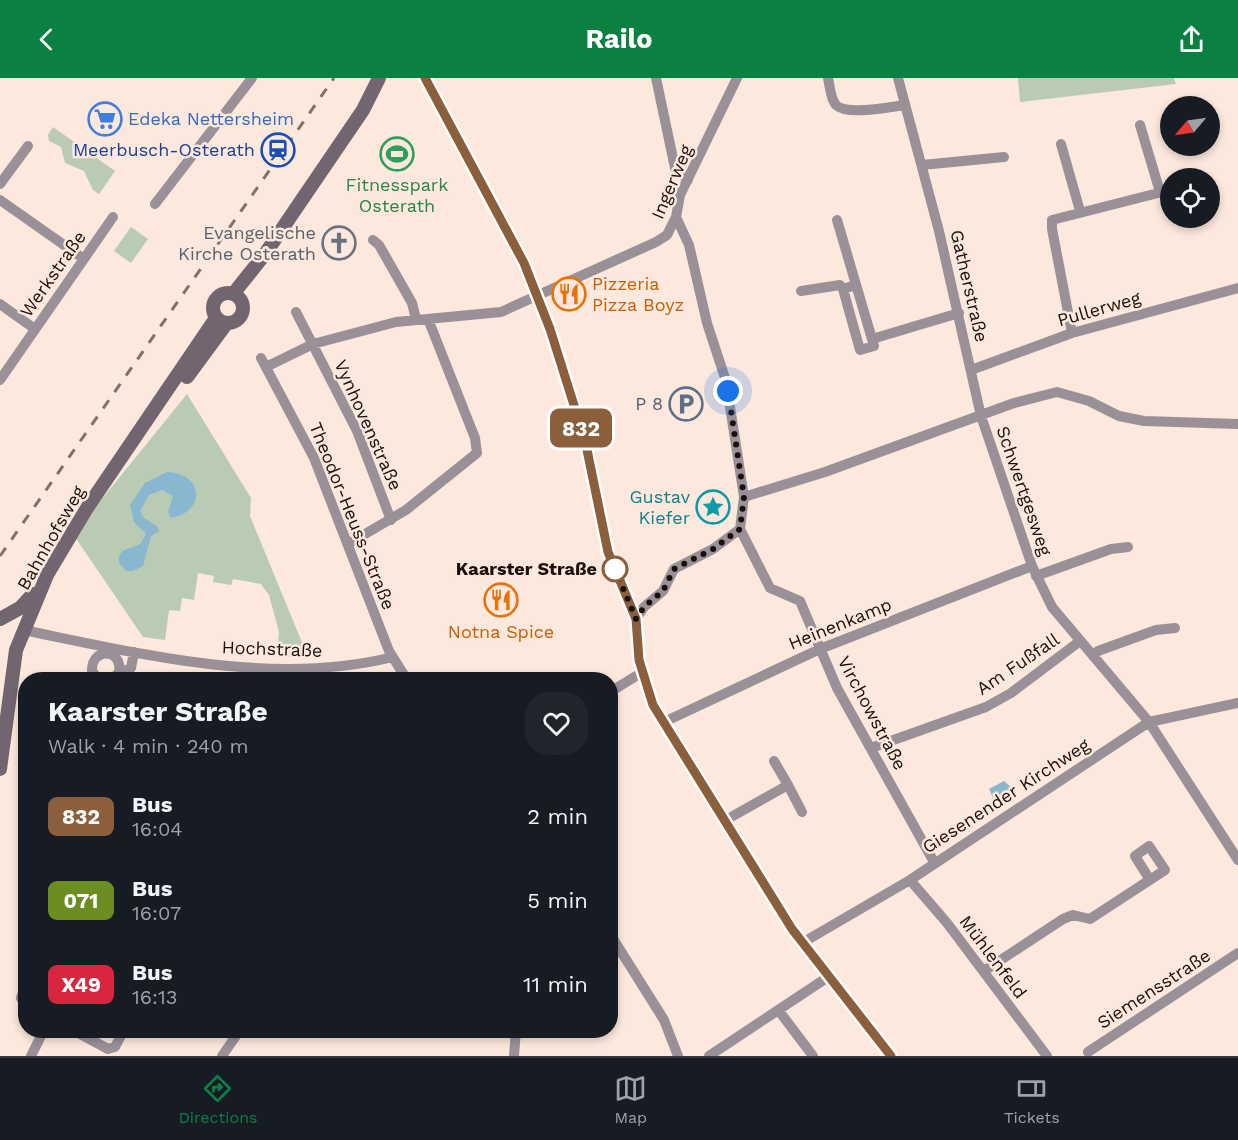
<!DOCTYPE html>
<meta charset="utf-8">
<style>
body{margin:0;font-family:"Work Sans",sans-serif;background:#20242c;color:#f1f3f6;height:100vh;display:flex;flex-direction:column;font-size:22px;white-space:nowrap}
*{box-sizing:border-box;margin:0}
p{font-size:20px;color:#9ea1a6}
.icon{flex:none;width:33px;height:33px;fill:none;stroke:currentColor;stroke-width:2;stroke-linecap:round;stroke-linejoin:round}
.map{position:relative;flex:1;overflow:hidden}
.sheet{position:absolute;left:18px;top:594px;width:600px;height:366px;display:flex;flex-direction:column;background:#171b24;border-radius:24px;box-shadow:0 3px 9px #0003}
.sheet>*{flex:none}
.badge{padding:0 12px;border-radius:9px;font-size:21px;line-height:39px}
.needle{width:39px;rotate:241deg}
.fabs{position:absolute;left:1160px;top:18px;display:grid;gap:12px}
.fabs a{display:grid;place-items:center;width:60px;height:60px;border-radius:50%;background:#171b24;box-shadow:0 3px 9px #0003;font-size:30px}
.you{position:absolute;width:30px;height:30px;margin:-15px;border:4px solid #fff;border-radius:50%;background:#1a73e8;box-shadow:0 0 0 9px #1a73e833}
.map>.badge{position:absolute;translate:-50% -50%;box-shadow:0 0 0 3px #fff}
.round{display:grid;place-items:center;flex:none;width:63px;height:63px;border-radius:24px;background:#20242c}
.overview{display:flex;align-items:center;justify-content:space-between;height:102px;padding:0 30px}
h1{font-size:28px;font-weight:700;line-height:45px}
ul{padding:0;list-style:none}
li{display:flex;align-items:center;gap:18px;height:84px;padding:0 30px}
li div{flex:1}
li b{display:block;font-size:22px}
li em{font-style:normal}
li .badge{min-width:66px;font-weight:700;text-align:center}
header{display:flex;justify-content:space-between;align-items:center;height:78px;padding:0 30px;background:#0b8043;color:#fff;font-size:27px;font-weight:700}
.dock{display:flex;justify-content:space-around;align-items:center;height:84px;border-top:2px solid #363941;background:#171b24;font-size:16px;color:#9ea1a6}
.dock a{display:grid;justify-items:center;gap:3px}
.dock .active{color:#0b8043}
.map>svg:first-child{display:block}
.green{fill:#b9cbb3}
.water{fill:#89b7cf}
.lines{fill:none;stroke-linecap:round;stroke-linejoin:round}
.street{stroke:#9a9198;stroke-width:10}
.secondary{stroke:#73656f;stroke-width:14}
.rail{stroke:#807269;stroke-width:3;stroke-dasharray:10 10;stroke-linecap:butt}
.line-casing{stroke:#fff;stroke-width:14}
.line{stroke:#8b5e3c;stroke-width:9}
.walk{stroke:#1a110c;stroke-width:6;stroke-dasharray:0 10.8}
.stop-dot{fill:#fff;stroke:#8b5e3c;stroke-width:3}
.labels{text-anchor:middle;stroke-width:5;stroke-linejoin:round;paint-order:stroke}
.shop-label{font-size:18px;fill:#366cbe;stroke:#fce8dc;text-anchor:start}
.transit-label{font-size:18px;fill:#164399;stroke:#fce8dc;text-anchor:end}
.street-label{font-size:18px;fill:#1a110c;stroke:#fce8dc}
.leisure-label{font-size:18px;fill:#27864d;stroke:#fce8dc}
.worship-label{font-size:18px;fill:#5b616d;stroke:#fce8dc;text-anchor:end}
.food-label{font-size:18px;fill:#c56008;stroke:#fce8dc;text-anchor:start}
.service-label{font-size:18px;fill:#4e5e75;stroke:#fce8dc;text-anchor:end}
.culture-label{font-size:18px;fill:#0d838f;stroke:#fce8dc;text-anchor:end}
.stop-label{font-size:18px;font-weight:bold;fill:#1a110c;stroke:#fce8dc;text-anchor:end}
</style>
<header><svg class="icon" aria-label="back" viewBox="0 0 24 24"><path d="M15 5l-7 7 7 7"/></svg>Railo<svg class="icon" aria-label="share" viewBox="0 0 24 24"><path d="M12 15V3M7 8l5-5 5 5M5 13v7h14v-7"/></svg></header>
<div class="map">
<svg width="1238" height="978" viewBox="0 0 1238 978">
<rect width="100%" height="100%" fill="#fce8dc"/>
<path class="green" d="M1018,0H1174L1176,6L1020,24Z
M53,49L115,93L99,116L93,112L84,93L65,85L61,69L49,63L48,57Z
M131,149L148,161L131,185L114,173Z
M187,316L251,420L250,438L308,579H277L279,554L269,517L261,506L233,501L231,507L213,504L214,498L198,495L194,522L182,520L180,533L169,532L165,562L143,559L75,459L93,432Z"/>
<path class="water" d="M167,394C203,395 207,433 171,440L168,434L173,418L162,412L149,417L140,433L144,440L157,448L159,453L151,458L143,488L133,493H126L119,485C117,469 131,472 141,465L146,456L134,444L130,427L145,405Z
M1004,703L1012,710L1013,718L994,722L989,711Z"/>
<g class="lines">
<path class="street" d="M425,0L524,185L550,251L585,361L608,474L636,541L639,582L653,627L792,851L891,978
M656,0L675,90L688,102
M828,0C830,8 830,20 836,27C847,38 890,29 905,27
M898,0L939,153L981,338L1032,488L1052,529L1149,644L1238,782
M1140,47L1160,114
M1061,66L1080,133
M922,87L1004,79
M0,106L28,68
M0,122L84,181
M155,126L252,0
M837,142L872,261L874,268L860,272L843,211L856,207
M373,162L379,167L412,225L416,241
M801,213L840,207L843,211
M0,226L35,251
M296,234L357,353L391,442
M1072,255L1052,151V142L1170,112
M872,261L959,235
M261,280L314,380L389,573L407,602
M268,288L313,266L396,244L501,234L656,164L667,157L676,139L680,117L737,0
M971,292L1072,255L1238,210
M0,302L113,139
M744,419L825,394L1014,325L1057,314L1089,323L1119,338L1144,343L1238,346
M740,451L770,510L800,523L837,610L934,784
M348,466L406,432L477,375L475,360L428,241
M1036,498L1111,471L1128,469
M636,541L644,529L663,513L674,491L713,471L740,451L744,419L726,303L707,245L689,167L676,139
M23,552C142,576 272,609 393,579
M1093,578L1098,573L1156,552L1175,550
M119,594L131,590L134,574
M99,602L92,593C91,569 123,570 119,594L112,602
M610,614L641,595
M664,644L820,571L1032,488
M871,670L986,629L1011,615L1080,563
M774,683L788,707
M724,743L788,707L802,734
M910,802L947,845L1047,978
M610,856L664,942L678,978
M802,865L910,802L1149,644L1238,625
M984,893L1063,841L1073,837L1090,841L1165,792L1149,768L1135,778L1150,802
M26,906L21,920L26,927
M779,933L813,978
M73,952L108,971L115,969L124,952
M1088,974L1238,875
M31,978L44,952
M222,978L240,952
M514,978L516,952
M709,978L828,899"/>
<path class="secondary" d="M213 230a15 15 0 1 1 30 0a15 15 0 1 1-30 0Z
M233,216L265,176L363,32L379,0
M187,299L226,246
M0,541L20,530L33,516
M0,691L16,572L47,497L87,430L216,240"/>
<path class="rail" d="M0,478L334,0"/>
</g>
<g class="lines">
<defs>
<path id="line" d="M425,0L524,185L550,251L585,362L608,474L636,541L639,582L653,627L792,851L891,978"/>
</defs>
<use href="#line" class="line-casing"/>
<use href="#line" class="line"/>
<path class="walk" d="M615,491L636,541L644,529L663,513L674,491L713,471L740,451L744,419L728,313"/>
</g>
<defs>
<symbol id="supermarket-ring" viewBox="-11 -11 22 22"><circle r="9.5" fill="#fce8dc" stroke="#3f7fe0" stroke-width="1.5"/><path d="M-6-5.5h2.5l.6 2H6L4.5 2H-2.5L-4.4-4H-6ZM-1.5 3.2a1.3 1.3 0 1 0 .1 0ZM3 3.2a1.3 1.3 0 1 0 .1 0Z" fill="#3f7fe0"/></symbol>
<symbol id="station-ring" viewBox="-11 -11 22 22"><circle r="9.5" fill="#fce8dc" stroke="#1a4fb4" stroke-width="1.5"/><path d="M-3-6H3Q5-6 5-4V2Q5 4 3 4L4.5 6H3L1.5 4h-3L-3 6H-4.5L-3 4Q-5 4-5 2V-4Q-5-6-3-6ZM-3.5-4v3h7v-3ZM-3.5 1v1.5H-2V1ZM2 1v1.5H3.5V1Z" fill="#1a4fb4"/></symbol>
<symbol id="stadium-ring" viewBox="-11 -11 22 22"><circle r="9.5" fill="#fce8dc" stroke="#2e9e5b" stroke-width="1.5"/><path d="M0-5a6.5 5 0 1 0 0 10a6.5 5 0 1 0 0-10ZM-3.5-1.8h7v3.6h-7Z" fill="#2e9e5b"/></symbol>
<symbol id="church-ring" viewBox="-11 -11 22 22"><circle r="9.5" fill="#fce8dc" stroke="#6b7280" stroke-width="1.5"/><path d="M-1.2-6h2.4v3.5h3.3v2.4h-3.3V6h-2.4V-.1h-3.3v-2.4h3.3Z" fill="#6b7280"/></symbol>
<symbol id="restaurant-ring" viewBox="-11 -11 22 22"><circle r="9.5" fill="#fce8dc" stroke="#e8710a" stroke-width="1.5"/><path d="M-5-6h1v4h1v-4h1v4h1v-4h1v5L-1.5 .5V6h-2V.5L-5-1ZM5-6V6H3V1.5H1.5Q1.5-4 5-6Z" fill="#e8710a"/></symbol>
<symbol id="parking-ring" viewBox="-11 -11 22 22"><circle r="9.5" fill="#fce8dc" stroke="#5c6f8a" stroke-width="1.5"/><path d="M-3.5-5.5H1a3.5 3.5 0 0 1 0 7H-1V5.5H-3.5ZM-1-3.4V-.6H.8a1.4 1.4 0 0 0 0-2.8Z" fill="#5c6f8a"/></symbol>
<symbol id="sight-ring" viewBox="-11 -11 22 22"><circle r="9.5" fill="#fce8dc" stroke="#0f9aa8" stroke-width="1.5"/><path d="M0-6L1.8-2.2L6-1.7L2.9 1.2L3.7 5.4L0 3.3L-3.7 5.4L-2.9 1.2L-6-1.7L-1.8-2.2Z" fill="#0f9aa8"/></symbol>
</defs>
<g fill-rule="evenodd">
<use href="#supermarket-ring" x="86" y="22" width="38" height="38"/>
<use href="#station-ring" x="259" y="53" width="38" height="38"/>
<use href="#stadium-ring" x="378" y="57" width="38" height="38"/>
<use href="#church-ring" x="320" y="146" width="38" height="38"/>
<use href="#restaurant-ring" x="550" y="197" width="38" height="38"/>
<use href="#parking-ring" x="667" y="307" width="38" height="38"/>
<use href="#sight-ring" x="694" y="410" width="38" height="38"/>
<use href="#restaurant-ring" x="482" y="503" width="38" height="38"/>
</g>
<circle class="stop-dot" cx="615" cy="491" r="12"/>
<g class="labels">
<g class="shop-label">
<text x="128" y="47">Edeka Nettersheim</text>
</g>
<g class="transit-label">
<text x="255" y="78">Meerbusch-Osterath</text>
</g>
<g class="street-label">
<text transform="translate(672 104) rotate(-67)" y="6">Ingerweg</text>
<text transform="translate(53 196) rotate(-55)" y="6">Werkstraße</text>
<text transform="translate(969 208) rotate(77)" y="6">Gatherstraße</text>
<text transform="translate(1099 231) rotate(-16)" y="6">Pullerweg</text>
<text transform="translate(368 347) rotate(66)" y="6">Vynhovenstraße</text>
<text transform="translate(1024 413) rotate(71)" y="6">Schwertgesweg</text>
<text transform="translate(352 438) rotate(68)" y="6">Theodor-Heuss-Straße</text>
<text transform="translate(51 460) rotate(-60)" y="6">Bahnhofsweg</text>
<text transform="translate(840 546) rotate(-22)" y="6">Heinenkamp</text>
<text transform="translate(272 571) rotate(2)" y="6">Hochstraße</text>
<text transform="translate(1018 586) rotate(-34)" y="6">Am Fußfall</text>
<text transform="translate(872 635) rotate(62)" y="6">Virchowstraße</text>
<text transform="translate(1006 718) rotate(-33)" y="6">Giesenender Kirchweg</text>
<text transform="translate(993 879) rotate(53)" y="6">Mühlenfeld</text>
<text transform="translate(1154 911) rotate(-33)" y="6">Siemensstraße</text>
</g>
<g class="leisure-label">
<text x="397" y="113">Fitnesspark<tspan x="397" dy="21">Osterath</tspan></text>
</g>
<g class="worship-label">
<text x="316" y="161">Evangelische<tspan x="316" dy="21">Kirche Osterath</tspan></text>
</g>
<g class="food-label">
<text x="592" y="212">Pizzeria<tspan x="592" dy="21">Pizza Boyz</tspan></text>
<text x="501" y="560" text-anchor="middle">Notna Spice</text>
</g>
<g class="service-label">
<text x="663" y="332">P 8</text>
</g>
<g class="culture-label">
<text x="690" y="425">Gustav<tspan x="690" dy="21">Kiefer</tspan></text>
</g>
<g class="stop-label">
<text x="597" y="497">Kaarster Straße</text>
</g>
</g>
</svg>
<div class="fabs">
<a><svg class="needle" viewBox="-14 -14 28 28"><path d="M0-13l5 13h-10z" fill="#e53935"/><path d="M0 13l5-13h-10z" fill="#9ea1a6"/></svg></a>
<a><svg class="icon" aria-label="locate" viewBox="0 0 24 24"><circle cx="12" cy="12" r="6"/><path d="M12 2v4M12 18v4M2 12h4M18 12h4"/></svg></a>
</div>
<div class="you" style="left:728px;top:313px"></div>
<b class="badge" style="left:581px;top:350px;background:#8b5e3c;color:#fff">832</b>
<section class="sheet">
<div class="overview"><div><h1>Kaarster Straße</h1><p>Walk · 4 min · 240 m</p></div><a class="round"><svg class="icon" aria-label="heart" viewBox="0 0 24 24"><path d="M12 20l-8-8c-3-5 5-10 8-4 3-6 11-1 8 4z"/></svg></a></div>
<ul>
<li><span class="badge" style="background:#8b5e3c;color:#fff">832</span><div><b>Bus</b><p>16:04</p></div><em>2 min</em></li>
<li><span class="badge" style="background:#6b8e23;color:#fff">071</span><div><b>Bus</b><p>16:07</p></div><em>5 min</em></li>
<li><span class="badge" style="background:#d7263d;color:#fff">X49</span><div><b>Bus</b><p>16:13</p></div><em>11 min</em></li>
</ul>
</section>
</div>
<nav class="dock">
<a class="active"><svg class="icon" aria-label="directions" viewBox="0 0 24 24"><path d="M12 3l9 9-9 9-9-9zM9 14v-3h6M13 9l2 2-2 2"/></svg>Directions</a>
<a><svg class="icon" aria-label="map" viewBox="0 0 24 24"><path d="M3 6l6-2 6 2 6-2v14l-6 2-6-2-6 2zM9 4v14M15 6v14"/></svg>Map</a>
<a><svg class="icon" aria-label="tickets" viewBox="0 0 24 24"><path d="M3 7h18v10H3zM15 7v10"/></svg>Tickets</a>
</nav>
